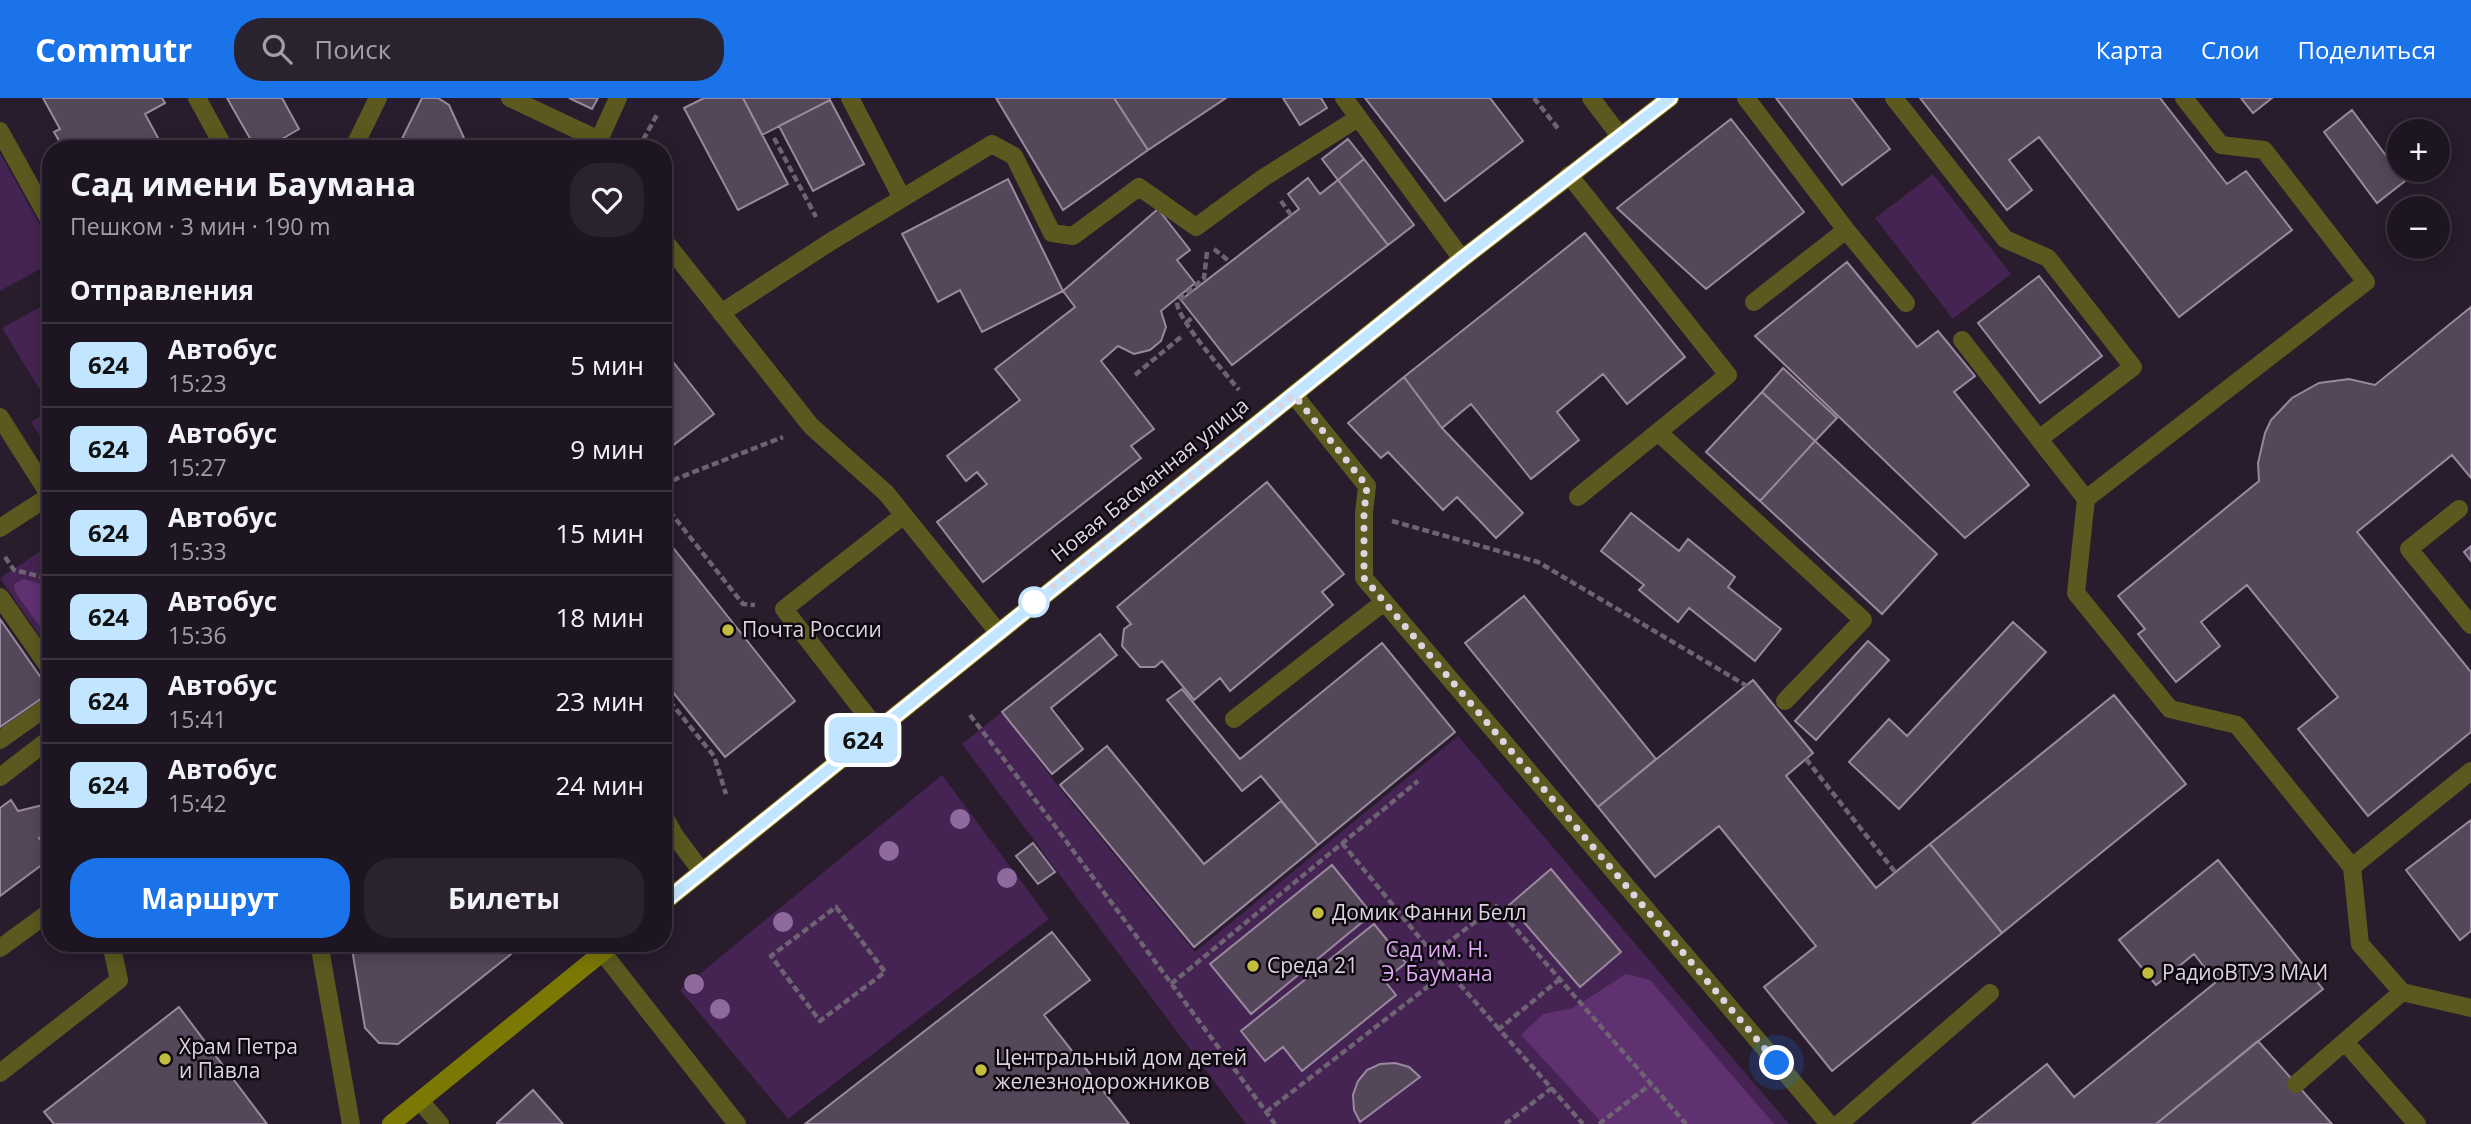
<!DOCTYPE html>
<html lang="ru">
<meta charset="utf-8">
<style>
body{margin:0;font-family:"Open Sans",sans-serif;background:#2b222f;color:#f1f3f6;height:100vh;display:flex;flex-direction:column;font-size:26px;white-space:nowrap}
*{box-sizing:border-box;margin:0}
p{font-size:23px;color:#a19fa5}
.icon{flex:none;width:38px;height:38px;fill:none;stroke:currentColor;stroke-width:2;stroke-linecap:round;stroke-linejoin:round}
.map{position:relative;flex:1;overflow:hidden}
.details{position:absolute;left:42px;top:42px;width:630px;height:812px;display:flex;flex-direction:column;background:#1e1522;border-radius:28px;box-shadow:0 4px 18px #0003,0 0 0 2px #3c3440}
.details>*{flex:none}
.badge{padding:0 14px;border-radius:10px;font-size:24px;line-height:46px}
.fabs{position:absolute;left:2387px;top:21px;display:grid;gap:14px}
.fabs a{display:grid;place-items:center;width:63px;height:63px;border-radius:50%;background:#1e1522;box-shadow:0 4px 18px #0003,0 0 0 2px #3c3440;font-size:35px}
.you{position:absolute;width:35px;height:35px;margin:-18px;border:5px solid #fff;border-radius:50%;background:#1a73e8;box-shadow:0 0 0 10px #1a73e833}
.map>.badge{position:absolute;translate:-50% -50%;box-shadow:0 0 0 4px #fff}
h2{padding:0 28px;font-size:26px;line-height:63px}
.round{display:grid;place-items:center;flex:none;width:74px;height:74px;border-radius:28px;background:#2b222f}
.head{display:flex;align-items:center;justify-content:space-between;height:119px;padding:0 28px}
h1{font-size:33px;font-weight:700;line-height:52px}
.cta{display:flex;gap:14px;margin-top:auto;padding:14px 28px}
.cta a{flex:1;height:80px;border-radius:28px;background:#1a73e8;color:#fff;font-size:28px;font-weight:700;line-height:80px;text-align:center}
.cta a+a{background:#2b222f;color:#f1f3f6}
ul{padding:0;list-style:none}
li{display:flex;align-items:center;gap:21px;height:84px;padding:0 28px;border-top:2px solid #3c3440}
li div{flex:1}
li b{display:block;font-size:26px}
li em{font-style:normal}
li .badge{min-width:77px;font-weight:700;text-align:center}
header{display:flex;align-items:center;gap:42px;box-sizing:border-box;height:98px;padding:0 35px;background:#1a73e8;color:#fff}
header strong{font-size:33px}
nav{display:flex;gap:38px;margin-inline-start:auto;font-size:24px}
.search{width:490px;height:63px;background:#2b222f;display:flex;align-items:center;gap:18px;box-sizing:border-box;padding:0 24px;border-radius:28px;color:#a19fa5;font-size:26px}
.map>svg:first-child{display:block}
.green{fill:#452352}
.forest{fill:#603171}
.building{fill:#55475a;stroke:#98899e;stroke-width:2}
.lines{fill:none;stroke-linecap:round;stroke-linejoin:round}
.path{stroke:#6e6372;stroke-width:4.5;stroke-dasharray:7 3.5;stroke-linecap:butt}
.service{stroke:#5b591f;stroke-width:18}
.minor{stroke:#5b591f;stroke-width:18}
.secondary{stroke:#7c7804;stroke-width:18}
.tree{fill:#8e6b9c}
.line-casing{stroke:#fff;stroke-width:16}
.line{stroke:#c2e6ff;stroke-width:10}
.walk{stroke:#dcd4df;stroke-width:7;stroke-dasharray:0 12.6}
.stop-dot{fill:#fff;stroke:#c2e6ff;stroke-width:3.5}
.poi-dot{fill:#c2bd3f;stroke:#0e0810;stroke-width:2.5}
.labels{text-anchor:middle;stroke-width:5;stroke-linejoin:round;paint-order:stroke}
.street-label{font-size:21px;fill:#dcd4df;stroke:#0e0810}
.poi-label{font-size:21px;fill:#dcd4df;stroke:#0e0810;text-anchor:start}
.park-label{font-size:21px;fill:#e1acf6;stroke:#0e0810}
</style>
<header>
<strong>Commutr</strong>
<div class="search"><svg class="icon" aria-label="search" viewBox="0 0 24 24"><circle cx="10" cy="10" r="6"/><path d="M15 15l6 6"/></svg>Поиск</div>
<nav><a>Карта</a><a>Слои</a><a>Поделиться</a></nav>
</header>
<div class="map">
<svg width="2471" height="1026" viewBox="0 0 2471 1026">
<rect width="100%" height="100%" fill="#281c2d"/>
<path class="green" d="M0,55L51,147V165L0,193Z
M1933,76L2011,176L1953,221L1875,120Z
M51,203V310L2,230Z
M51,311V352L49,353L31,324Z
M51,446V555L0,480Z
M1002,614L1061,692L1195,854L1458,638L1789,1026H1246L962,646Z
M942,677L1049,821L788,1021L680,892Z"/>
<path class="forest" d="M23,481L51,489V544L15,494L14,486Z
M1626,876L1650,882L1774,1026H1603L1521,937L1543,916L1573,910Z"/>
<path class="building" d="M43,0H162L165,5L145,16L164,51H58L62,48L54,34L60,31Z
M227,0H282L299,31L265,51H256Z
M422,0H438L449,7L469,51H397Z
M569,0H598L592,11Z
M704,0H743L788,86L738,112L684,10Z
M743,0H830V2L762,37Z
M996,0H1114L1148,52L1063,112Z
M1114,0H1226L1148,52Z
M1283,0H1321L1327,10L1300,27Z
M1365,0H1490L1523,43L1445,103Z
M1776,0H1851L1890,51L1842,87Z
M1920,0H2160L2227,86L2246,73L2292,132L2179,219L2039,39L2009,62L2032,92L2007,112Z
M2241,0H2272L2253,15Z
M830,2L864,66L813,93L779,28Z
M2352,12L2405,83L2377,105L2324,34Z
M1731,21L1804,114L1706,191L1617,110Z
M1348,41L1364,61L1338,82L1322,61Z
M1364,61L1414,127L1388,147L1338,82Z
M1308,80L1320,96L1338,82L1388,147L1232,267L1181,202L1299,111L1288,96Z
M1008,81L1063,193L982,234L960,192L938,204L902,136Z
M1158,111L1190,152L1177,162L1195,185L1161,213L1166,229L1161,243L1150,252L1134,256L1118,248L1101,263L1154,331L1131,348L1141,360L983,484L937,424L987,386L977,374L966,383L947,358L1020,302L995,271L1075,209L1063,193Z
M1585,135L1685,259L1627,306L1603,276L1557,314L1579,342L1531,381L1471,306L1442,330L1404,279Z
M1847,164L1917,249L1938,233L1975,278L1954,294L2029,387L1965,440L1755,238Z
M2039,178L2102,258L2040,305L1978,225Z
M2471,209V380L2452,357L2357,434L2471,574V634L2368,718L2298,631L2338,599L2247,487L2201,524L2220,548L2176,584L2138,536L2145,531L2118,498L2259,383L2258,365L2265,335L2271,322L2292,300L2319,285L2349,281L2375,287Z
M663,251L714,316L663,355Z
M1783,270L1837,320L1815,343L1762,294Z
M1404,279L1442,330L1523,415L1496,440L1457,399L1443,412L1388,354L1381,360L1348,325Z
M1762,294L1815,343L1760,403L1706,354Z
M1815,343L1937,456L1882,516L1760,403Z
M1267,384L1344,476L1322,494L1333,507L1230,593L1220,580L1194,602L1162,563L1155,569H1140L1122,548L1124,531L1131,526L1117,509Z
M1631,415L1679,453L1688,441L1735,479L1728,489L1781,531L1755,563L1689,510L1678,524L1639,492L1644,487L1601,453Z
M663,437L795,603L725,659L663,582Z
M2471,448V463L2464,454Z
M1524,498L1656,661L1598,709L1465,545Z
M0,521L51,594L0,629Z
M2013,524L2046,554L1899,711L1849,664L1889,621L1907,638Z
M1100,536L1117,557L1051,610L1083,651L1052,676L1002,614Z
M1868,543L1889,562L1816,642L1795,623Z
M1382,545L1455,634L1318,747L1261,678L1242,693L1167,602L1182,591L1240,661Z
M1753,582L1813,655L1786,678L1876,790L1930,746L2002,835L1832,973L1764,889L1816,848L1719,728L1655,779L1598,709Z
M2114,597L2186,686L2002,835L1930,746Z
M1107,648L1204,766L1281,703L1318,747L1194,849L1060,687Z
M11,702L18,713L51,705V738L39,740L51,756V760L0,798V710Z
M2471,722V833L2460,842L2406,772Z
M1033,745L1055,774L1038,786L1016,758Z
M2218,762L2323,891L2156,1026H1972L2047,966L2074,999L2216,884L2194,856L2156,887L2119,842Z
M1332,767L1372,816L1251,916L1210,866Z
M1551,771L1621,854L1580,889L1509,807Z
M1374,826L1406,865L1384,882L1396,897L1302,973L1283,949L1265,963L1241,933Z
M1052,834L1090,882L1044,917L1129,1026H805Z
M351,845H525L398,946L379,945L365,930Z
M179,909L267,1026H54L44,1014Z
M2258,943L2332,1026H2156Z
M1395,965L1409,969L1420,979L1360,1024L1354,1012L1353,997L1358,983L1367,972L1380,966Z
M533,992L563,1026H497V1025Z"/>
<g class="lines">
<path class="path" d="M1534,0L1560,33
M774,40L816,119
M638,51L658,15
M1281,103L1291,117
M1214,151L1230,164
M1207,154L1204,180L1177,204C1176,220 1226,276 1239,292
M1186,225L1194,218
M1135,277L1182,238
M663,386L783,339
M663,405L743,506L755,507
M1392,423L1538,464L1747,588
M5,459L14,472L51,481
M663,595L714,658L726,696
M970,617L1052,724L1275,1026
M1806,661L1895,774
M1342,745L1433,856
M836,809L885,874L820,923L771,858Z
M1560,881L1499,931L1583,1026
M1171,886L1418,683
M1499,931L1433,856L1496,808L1686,1026
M1266,1014L1448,873
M1505,1026L1552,990
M1599,1026L1651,986"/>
<path class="service" d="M197,0L225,51
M510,0L599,42L618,0
M850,0L902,100
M1344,0L1462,161
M1591,0L1620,38
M1746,0L1846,132L1906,205
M1894,0L2005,141L2048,160L2133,269L2039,341L1962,242
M0,33L51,125
M1569,77L1728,277L1578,399
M663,141L811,328L886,395L998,534
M1754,204L1846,132
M721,215L830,144L992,46L1014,58L1052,135L1073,138L1139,89L1196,129L1263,80L1358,20
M1294,297L1367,388L1364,415V480L1829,1026
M0,319L50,398
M1658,334L1863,522L1785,603
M2039,341L2086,401L2366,184L2264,52L2221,47L2184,0
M2086,401L2076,495L2170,611L2237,627L2352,769L2360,846L2402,894L2296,986
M2459,411L2409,451L2471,527
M0,499L51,572
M1234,621L1384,504
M877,631L784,511L904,417
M0,642L51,606
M0,679L51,640
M663,716L675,738L702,774
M2352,769L2471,673
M0,850L51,813
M603,855L737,1026
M2402,894L2471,910
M2345,944L2417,1026
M0,975L119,882L111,845
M420,1003L440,1026
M1839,1026L1990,895"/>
<path class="minor" d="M353,51L378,0
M0,430L51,397
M319,845L351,1026"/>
<path class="secondary" d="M663,805L1462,161L1670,0
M391,1026L614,845"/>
</g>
<g class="tree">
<circle cx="960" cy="721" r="10"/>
<circle cx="889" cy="753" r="10"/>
<circle cx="1007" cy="780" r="10"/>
<circle cx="783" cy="824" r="10"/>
<circle cx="694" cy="886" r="10"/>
<circle cx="720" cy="911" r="10"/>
</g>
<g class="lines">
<defs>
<path id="line" d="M663,805L1462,161L1670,0"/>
</defs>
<use href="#line" class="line-casing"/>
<use href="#line" class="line"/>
<path class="walk" d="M1034,504L1294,297L1367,388L1364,415V480L1777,965"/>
</g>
<circle class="stop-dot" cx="1034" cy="504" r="14"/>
<g class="poi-dot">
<circle cx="728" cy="532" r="7"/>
<circle cx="1318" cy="815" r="7"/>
<circle cx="1253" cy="868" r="7"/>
<circle cx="2148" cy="875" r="7"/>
<circle cx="165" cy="961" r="7"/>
<circle cx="981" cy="972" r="7"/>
</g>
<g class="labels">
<g class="street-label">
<text transform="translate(1150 382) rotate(-39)" y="7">Новая Басманная улица</text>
</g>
<g class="poi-label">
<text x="742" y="539">Почта России</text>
<text x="1332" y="822">Домик Фанни Белл</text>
<text x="1267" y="875">Среда 21</text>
<text x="2162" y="882">РадиоВТУЗ МАИ</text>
<text x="179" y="956">Храм Петра<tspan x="179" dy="24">и Павла</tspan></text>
<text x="995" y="967">Центральный дом детей<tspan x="995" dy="24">железнодорожников</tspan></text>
</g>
<g class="park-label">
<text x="1437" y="859">Сад им. Н.<tspan x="1437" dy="24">Э. Баумана</tspan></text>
</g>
</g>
</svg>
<div class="fabs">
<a>+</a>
<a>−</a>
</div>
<div class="you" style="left:1777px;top:965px"></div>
<b class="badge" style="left:863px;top:642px;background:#c2e6ff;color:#111">624</b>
<section class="details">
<div class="head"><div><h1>Сад имени Баумана</h1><p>Пешком · 3 мин · 190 m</p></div><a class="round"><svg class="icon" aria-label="heart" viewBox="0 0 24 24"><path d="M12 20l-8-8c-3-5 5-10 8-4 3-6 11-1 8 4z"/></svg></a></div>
<h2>Отправления</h2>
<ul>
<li><span class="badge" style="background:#c2e6ff;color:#111">624</span><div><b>Автобус</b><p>15:23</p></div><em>5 мин</em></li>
<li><span class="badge" style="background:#c2e6ff;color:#111">624</span><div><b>Автобус</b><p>15:27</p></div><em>9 мин</em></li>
<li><span class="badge" style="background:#c2e6ff;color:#111">624</span><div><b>Автобус</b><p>15:33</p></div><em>15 мин</em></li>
<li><span class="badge" style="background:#c2e6ff;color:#111">624</span><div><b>Автобус</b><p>15:36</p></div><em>18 мин</em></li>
<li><span class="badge" style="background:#c2e6ff;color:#111">624</span><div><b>Автобус</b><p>15:41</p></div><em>23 мин</em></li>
<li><span class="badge" style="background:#c2e6ff;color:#111">624</span><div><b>Автобус</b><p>15:42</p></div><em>24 мин</em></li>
</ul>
<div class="cta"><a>Маршрут</a><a>Билеты</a></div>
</section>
</div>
